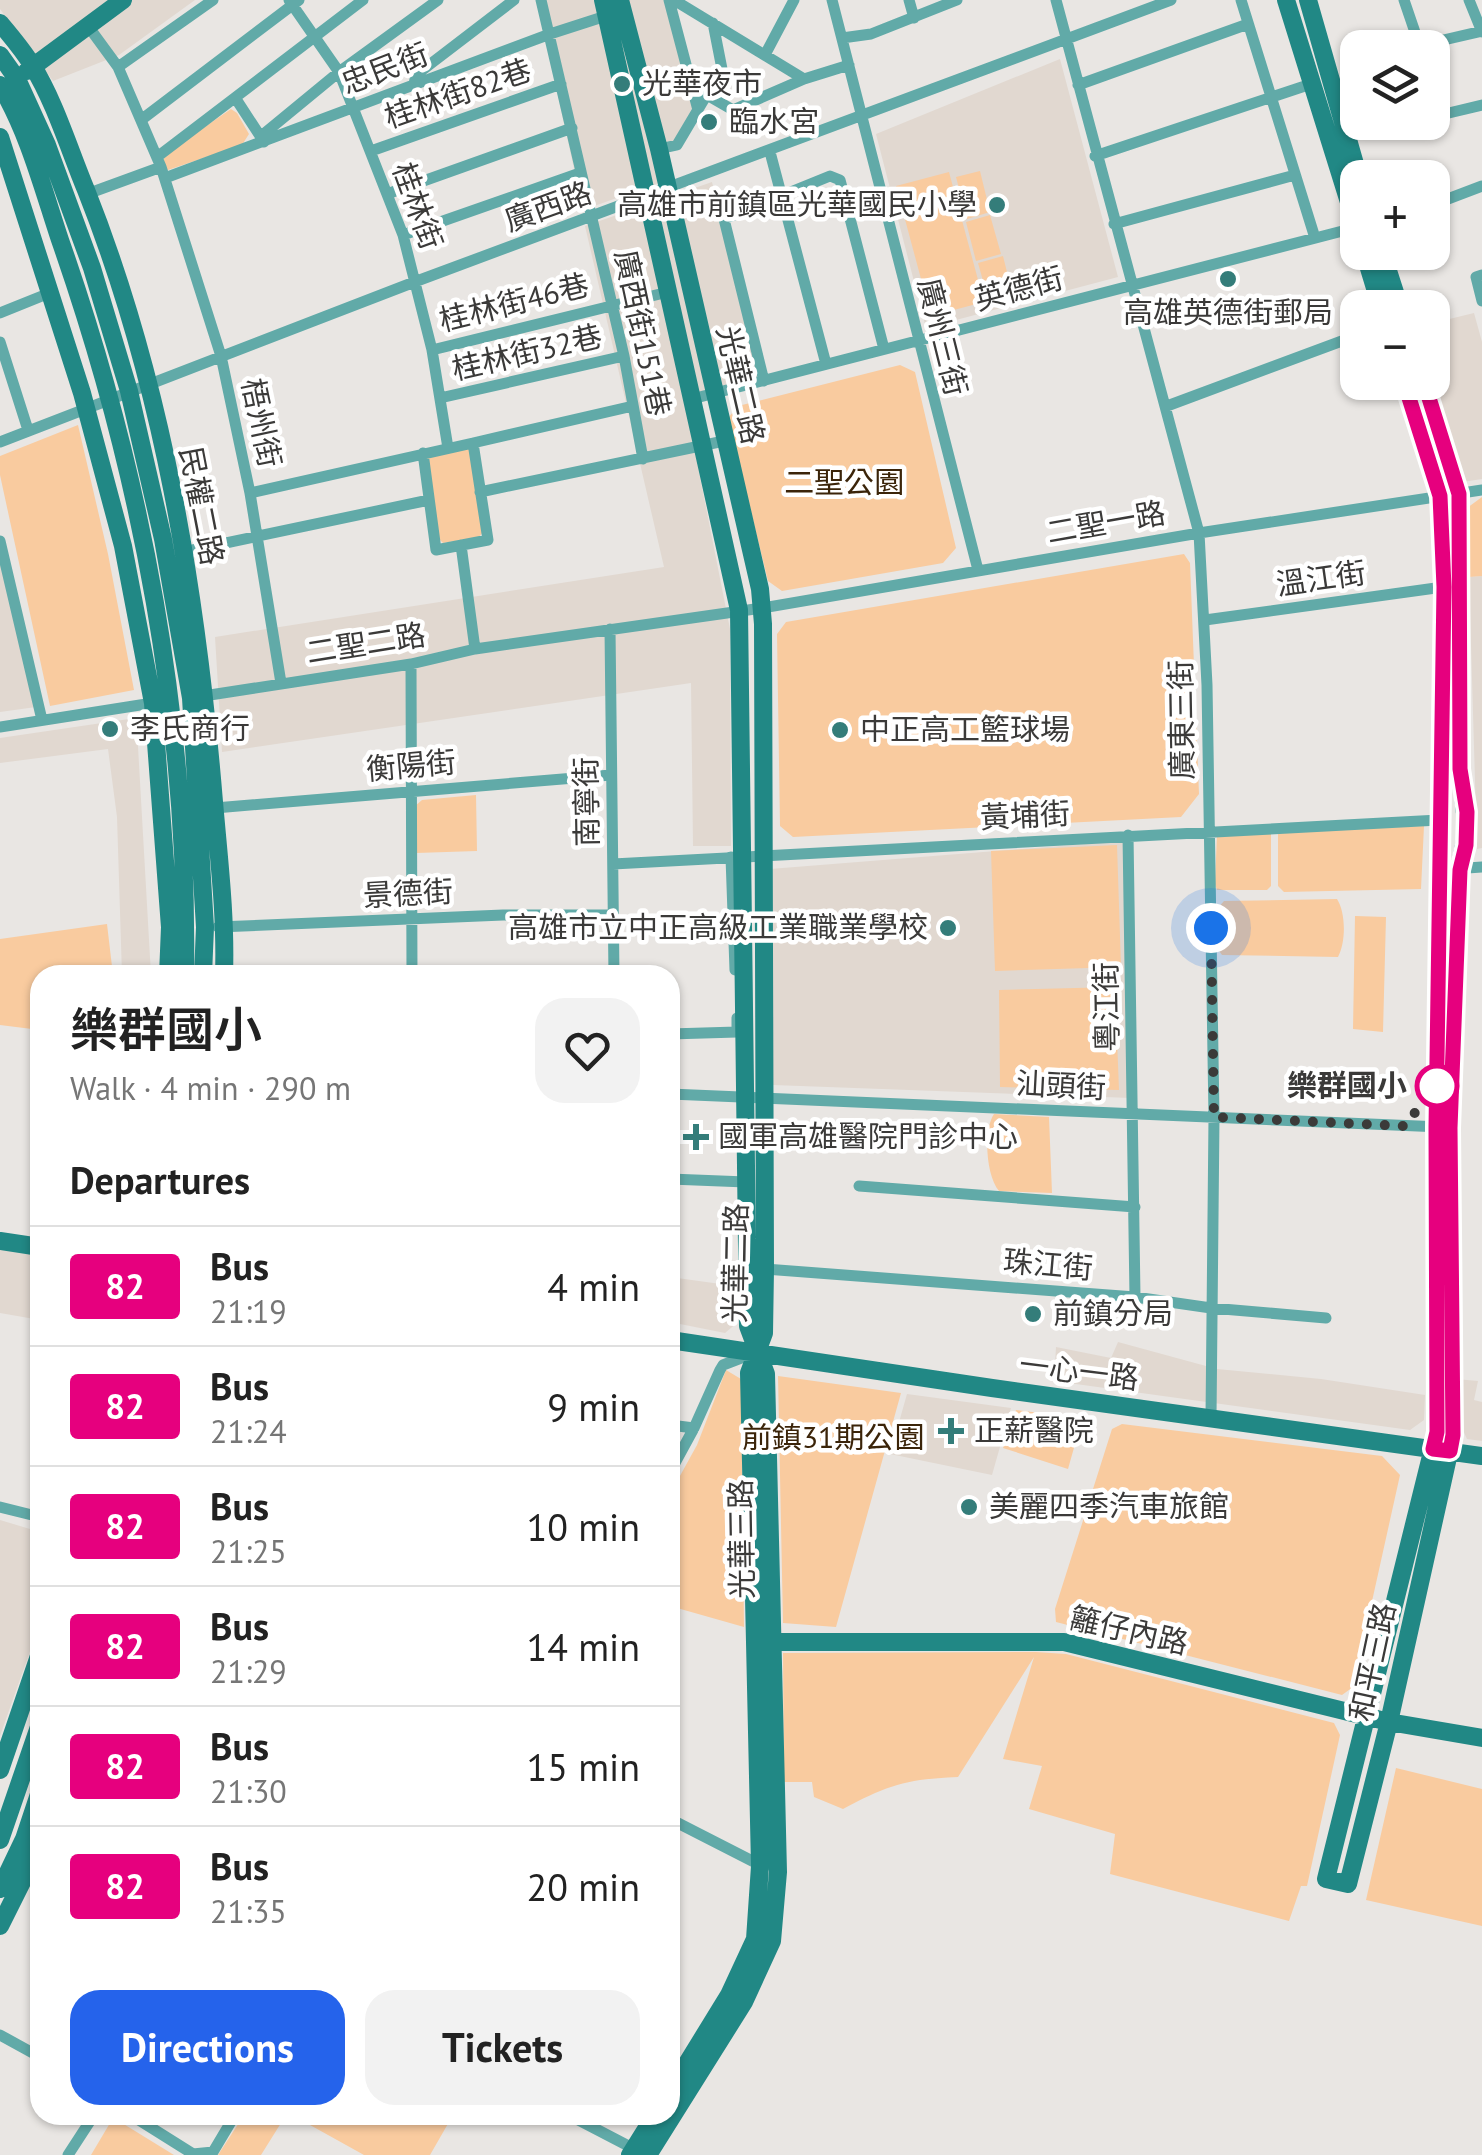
<!DOCTYPE html>
<meta charset="utf-8">
<style>
body{margin:0;font-family:"PT Sans","Noto Sans TC",sans-serif;background:#f2f2f2;color:#222;height:100vh;display:flex;flex-direction:column;font-size:38px;white-space:nowrap}
*{box-sizing:border-box;margin:0}
p{font-size:32px;color:#767676}
.icon{flex:none;width:55px;height:55px;fill:none;stroke:currentColor;stroke-width:2;stroke-linecap:round;stroke-linejoin:round}
.map{position:relative;flex:1;overflow:hidden}
.drawer{position:absolute;left:30px;top:965px;width:650px;height:1160px;display:flex;flex-direction:column;background:#fff;border-radius:30px;box-shadow:0 2px 8px #0004}
.drawer>*{flex:none}
.badge{padding:0 20px;border-radius:8px;font-size:35px;line-height:65px}
.buttons{position:absolute;left:1340px;top:30px;display:grid;gap:20px}
.buttons a{display:grid;place-items:center;width:110px;height:110px;border-radius:20px;background:#fff;box-shadow:0 2px 8px #0004;font-size:50px}
.you{position:absolute;width:50px;height:50px;margin:-25px;border:8px solid #fff;border-radius:50%;background:#1a73e8;box-shadow:0 0 0 15px #1a73e833}
.map>.badge{position:absolute;translate:-50% -50%;box-shadow:0 0 0 5px #fff}
h2{padding:0 40px;font-size:38px;line-height:90px}
.round{display:grid;place-items:center;flex:none;width:105px;height:105px;border-radius:30px;background:#f2f2f2}
.headline{display:flex;align-items:center;justify-content:space-between;height:170px;padding:0 40px}
h1{font-size:48px;font-weight:600;line-height:75px}
.primary-button{display:flex;gap:20px;margin-top:auto;padding:20px 40px}
.primary-button a{flex:1;height:115px;border-radius:30px;background:#2563eb;color:#fff;font-size:40px;font-weight:600;line-height:115px;text-align:center}
.primary-button a+a{background:#f2f2f2;color:#222}
ul{padding:0;list-style:none}
li{display:flex;align-items:center;gap:30px;height:120px;padding:0 40px;border-top:2px solid #e0e0e0}
li div{flex:1}
li b{display:block;font-size:38px}
li em{font-style:normal}
li .badge{min-width:110px;font-weight:700;text-align:center}
.map>svg:first-child{display:block}
.built{fill:#e1d8d0}
.green{fill:#f9cb9f}
.lines{fill:none;stroke-linecap:round;stroke-linejoin:round}
.street{stroke:#61aaa8;stroke-width:11}
.secondary{stroke:#218885;stroke-width:18}
.line-casing{stroke:#fff;stroke-width:22}
.line{stroke:#e6007e;stroke-width:15}
.walk{stroke:#3b3a39;stroke-width:10;stroke-dasharray:0 18}
.poi-dot{fill:#347d7a;stroke:#fff;stroke-width:4}
.stop-dot{fill:#fff;stroke:#e6007e;stroke-width:5}
.labels{text-anchor:middle;stroke-width:9;stroke-linejoin:round;paint-order:stroke}
.street-label{font-size:30px;fill:#3b3a39;stroke:#fff}
.poi-label{font-size:30px;fill:#3b3a39;stroke:#fff;text-anchor:start}
.park-label{font-size:30px;fill:#3b2409;stroke:#fff}
.stop-label{font-size:30px;font-weight:bold;fill:#3b3a39;stroke:#fff;text-anchor:end}
</style>
<div class="map">
<svg width="1482" height="2155" viewBox="0 0 1482 2155">
<rect width="100%" height="100%" fill="#e9e6e3"/>
<path class="built" d="M0,0H195L119,55L53,81L0,9Z
M537,0H666L696,110L676,143L665,145L673,178L583,210Z
M1060,59L1118,277L926,328L876,134Z
M712,182L758,377L684,396L730,629L731,846H693L691,683L222,752L215,637L664,567L585,226Z
M1474,313L1482,342V479L1462,482L1432,383L1433,323Z
M0,555L36,707L0,712Z
M1482,576V848L1477,849L1469,577Z
M129,719L137,729L151,975H122L117,817L108,749L0,763V738Z
M1123,841L1131,1098L773,1085L770,869Z
M0,1248L40,1254V1320L0,1313Z
M670,1277L735,1286L738,1322L725,1333L670,1322Z
M1118,1342L1217,1369L1321,1379L1425,1395L1424,1420L1410,1430L1054,1381L1056,1347L1111,1358Z
M1456,1379L1478,1381L1474,1400L1482,1402V1441L1467,1439L1461,1426Z
M907,1394L1011,1408L992,1475L890,1454Z
M0,1520L40,1532V1623L0,1736Z"/>
<path class="green" d="M231,109L237,113L249,134L242,145L165,171L163,162L165,154Z
M980,171L990,212L967,219L956,177Z
M949,172L984,302L931,316L896,186Z
M990,215L1001,254L976,261L966,222Z
M1003,256L1013,296L989,302L978,263Z
M900,365L915,372L956,548L943,563L782,591L768,581L728,418L738,406Z
M78,425L108,554L134,690L50,706L0,475V456Z
M466,448L470,450L483,532L479,537L443,543L439,539L426,460L429,456Z
M1482,497V576L1469,577L1467,508Z
M1184,554L1190,563L1199,794L1181,817L793,837L780,826L777,634L786,622Z
M476,795L477,851L416,853L414,807L422,800Z
M1424,826L1421,889L1284,892L1278,886V832Z
M1271,832V886L1267,890H1217L1215,884L1217,834Z
M1117,845L1121,967L995,971L991,851Z
M1337,899C1346,913 1346,942 1338,957L1222,955L1217,948L1216,910L1224,901Z
M1355,916L1386,917L1383,1032L1353,1029Z
M107,924L113,975H40V1030L0,1025V939Z
M1115,987L1119,1090L1000,1087L999,990Z
M994,1114L1049,1117L1052,1193L999,1191C986,1176 983,1130 994,1114Z
M726,1370L741,1379L744,1627L670,1606V1494L697,1445Z
M778,1376L901,1393L836,1627L783,1623Z
M1016,1410L1073,1417L1079,1430L1068,1469L1003,1448Z
M1122,1424L1382,1456L1400,1475L1353,1687L1342,1695L1056,1622L1055,1609L1112,1429Z
M1036,1652L1066,1654L1334,1723L1340,1735L1307,1886H1301L1289,1921L1110,1874L1115,1834L1029,1809L1042,1766L1003,1759L1034,1657L958,1777C907,1779 888,1785 843,1809L814,1797L812,1782H784L783,1653Z
M1396,1768L1482,1789V1926L1366,1900Z
M244,2115H286L261,2155H218Z
M292,2115H453L430,2155H364Z
M110,2123H122L174,2155H91Z"/>
<g class="lines">
<path class="street" d="M289,0L339,72L403,235L432,350L448,448
M541,0L624,356L643,459
M669,0L698,110
M674,0L804,79
M832,0L978,570
M909,0L914,18
M1056,0L1199,533L1207,685L1214,1117L1211,1418
M1241,0L1315,238
M1404,0L1419,44
M1469,0L1482,32
M88,26L118,67L161,167L221,356L250,493L281,683
M842,38L871,34L957,0
M1390,40L1393,48
M1409,48L1482,31
M766,53L794,0
M118,67L213,0
M414,84L416,75L514,0
M1078,85L1248,24
M707,95L733,110L804,79L849,65
M236,99L264,142
M1432,117L1482,105
M141,120L299,0
M260,137L339,72L438,0
M659,149L677,145L722,69L713,23
M371,151L561,84
M770,152L826,364
M1095,156L1311,84
M157,157L363,0
M165,178L550,34L612,14
M87,194L161,167
M387,194L572,128
M1432,205L1482,186
M1114,224L1295,175
M403,235L580,173
M1482,275L1476,277L1482,301
M0,313L52,292
M0,342L28,430
M432,350L668,292
M764,381L724,219L830,176L840,180L884,349
M440,398L624,356
M692,399L1358,227
M1167,406L1358,335
M0,442L417,281L1171,0
M473,443L633,406
M480,492L724,441
M250,493L473,443L488,540L436,550L423,453
M0,541L42,720
M461,545L475,649
M183,552L429,500
M1205,620L1443,587
M610,629L614,975
M411,664L412,975
M197,697L411,664L475,649L762,608L1199,533L1482,490
M0,727L159,702
M215,808L611,775
M1128,835L1135,1297
M731,857L735,970
M613,864L1439,820
M1439,870L1482,867
M218,927L503,915H613
M670,1034L737,1032V1018
M670,1094L1441,1127
M670,1179L746,1182
M859,1186L1135,1207
M765,1269L1135,1297L1211,1308L1326,1318
M670,1425L694,1428
M670,1472L694,1428L720,1370L723,1365L749,1355
M0,1507L40,1517
M670,1819L764,1867
M0,2035L40,2057
M131,2115L193,2154L213,2152L235,2115
M569,2115L638,2151
M68,2155L94,2115"/>
<path class="secondary" d="M603,0L739,610L748,1326L766,1374L778,1872L772,1941L744,2002L648,2155
M620,0L659,149L760,589L763,624L765,1269L764,1333L749,1373L760,1866L755,1939L729,1995L670,2091
M1286,0L1358,231
M1308,0L1359,178
M0,23C11,36 23,50 32,65C55,102 69,149 86,190C163,384 197,594 214,802C219,860 226,917 224,975
M0,55L17,79L47,145L92,268L129,391L163,539L191,698L205,927L203,975
M27,71L123,0
M0,85C28,131 43,189 60,240C142,474 189,726 185,975
M0,137L82,393L123,546L153,703L170,927L168,975
M1364,252L1381,308
M1382,252L1400,308
M1404,382L1440,496L1443,587L1436,1127L1437,1432L1326,1879L1348,1884L1389,1722L1453,1435L1450,1128L1459,869L1467,831L1460,769L1459,493L1424,382
M0,1241L40,1247
M670,1340L992,1388L1482,1456
M763,1642H1064L1389,1722L1482,1738
M0,1770L40,1653
M0,1840L40,1724
M0,1889L24,1839L40,1791
M0,1926L40,1846
M630,2155L655,2115"/>
</g>
<g class="lines">
<defs>
<path id="line" d="M1404,382L1440,496L1444,587L1436,1127L1437,1432L1433,1449L1450,1451L1453,1435L1450,1128L1460,870L1466,845L1467,812L1460,769L1459,494L1424,382"/>
</defs>
<use href="#line" class="line-casing"/>
<use href="#line" class="line"/>
<path class="walk" d="M1211,928L1214,1117L1404,1126L1437,1086"/>
</g>
<g class="poi-dot">
<circle cx="622" cy="84" r="10"/>
<circle cx="709" cy="122" r="10"/>
<circle cx="997" cy="205" r="10"/>
<circle cx="1228" cy="279" r="10"/>
<circle cx="110" cy="729" r="10"/>
<circle cx="840" cy="730" r="10"/>
<circle cx="948" cy="928" r="10"/>
<path d="M691 1122h10v10h10v10h-10v10h-10v-10h-10v-10h10z"/>
<circle cx="1033" cy="1314" r="10"/>
<path d="M946 1416h10v10h10v10h-10v10h-10v-10h-10v-10h10z"/>
<circle cx="969" cy="1507" r="10"/>
</g>
<circle class="stop-dot" cx="1437" cy="1086" r="20"/>
<g class="labels">
<g class="street-label">
<text transform="translate(385 69) rotate(-21)" y="10">忠民街</text>
<text transform="translate(458 94) rotate(-19)" y="10">桂林街82巷</text>
<text transform="translate(417 206) rotate(70)" y="10">桂林街</text>
<text transform="translate(548 207) rotate(-20)" y="10">廣西路</text>
<text transform="translate(1019 289) rotate(-15)" y="10">英德街</text>
<text transform="translate(514 303) rotate(-14)" y="10">桂林街46巷</text>
<text transform="translate(642 333) rotate(78)" y="10">廣西街151巷</text>
<text transform="translate(942 337) rotate(76)" y="10">廣州三街</text>
<text transform="translate(527 353) rotate(-13)" y="10">桂林街32巷</text>
<text transform="translate(740 385) rotate(77)" y="10">光華二路</text>
<text transform="translate(261 423) rotate(78)" y="10">梧州街</text>
<text transform="translate(201 506) rotate(79)" y="10">民權二路</text>
<text transform="translate(1106 523) rotate(-10)" y="10">二聖一路</text>
<text transform="translate(1321 579) rotate(-8)" y="10">溫江街</text>
<text transform="translate(366 644) rotate(-9)" y="10">二聖二路</text>
<text transform="translate(1182 720) rotate(-91)" y="10">廣東三街</text>
<text transform="translate(411 766) rotate(-5)" y="10">衡陽街</text>
<text transform="translate(587 802) rotate(-91)" y="10">南寧街</text>
<text transform="translate(1025 816) rotate(-3)" y="10">黃埔街</text>
<text transform="translate(408 894) rotate(-3)" y="10">景德街</text>
<text transform="translate(1107 1007) rotate(-91)" y="10">粵江街</text>
<text transform="translate(1061 1086) rotate(3)" y="10">汕頭街</text>
<text transform="translate(736 1263) rotate(-89)" y="10">光華二路</text>
<text transform="translate(1048 1265) rotate(5)" y="10">珠江街</text>
<text transform="translate(1079 1372) rotate(7)" y="10">一心一路</text>
<text transform="translate(742 1539) rotate(-91)" y="10">光華三路</text>
<text transform="translate(1129 1631) rotate(13)" y="10">籬仔內路</text>
<text transform="translate(1373 1662) rotate(-78)" y="10">和平三路</text>
</g>
<g class="poi-label">
<text x="642" y="94">光華夜市</text>
<text x="729" y="132">臨水宮</text>
<text x="977" y="215" text-anchor="end">高雄市前鎮區光華國民小學</text>
<text x="1228" y="323" text-anchor="middle">高雄英德街郵局</text>
<text x="130" y="739">李氏商行</text>
<text x="860" y="740">中正高工籃球場</text>
<text x="928" y="938" text-anchor="end">高雄市立中正高級工業職業學校</text>
<text x="718" y="1147">國軍高雄醫院門診中心</text>
<text x="1053" y="1324">前鎮分局</text>
<text x="974" y="1441">正薪醫院</text>
<text x="989" y="1517">美麗四季汽車旅館</text>
</g>
<g class="park-label">
<text x="844" y="493">二聖公園</text>
<text x="833" y="1448">前鎮31期公園</text>
</g>
<g class="stop-label">
<text x="1407" y="1096">樂群國小</text>
</g>
</g>
</svg>
<div class="buttons">
<a><svg class="icon" aria-label="layers" viewBox="0 0 24 24"><path d="M12 4l9 5-9 5-9-5zM3 14l9 5 9-5"/></svg></a>
<a>+</a>
<a>−</a>
</div>
<div class="you" style="left:1211px;top:928px"></div>
<section class="drawer">
<div class="headline"><div><h1>樂群國小</h1><p>Walk · 4 min · 290 m</p></div><a class="round"><svg class="icon" aria-label="heart" viewBox="0 0 24 24"><path d="M12 20l-8-8c-3-5 5-10 8-4 3-6 11-1 8 4z"/></svg></a></div>
<h2>Departures</h2>
<ul>
<li><span class="badge" style="background:#e6007e;color:#fff">82</span><div><b>Bus</b><p>21:19</p></div><em>4 min</em></li>
<li><span class="badge" style="background:#e6007e;color:#fff">82</span><div><b>Bus</b><p>21:24</p></div><em>9 min</em></li>
<li><span class="badge" style="background:#e6007e;color:#fff">82</span><div><b>Bus</b><p>21:25</p></div><em>10 min</em></li>
<li><span class="badge" style="background:#e6007e;color:#fff">82</span><div><b>Bus</b><p>21:29</p></div><em>14 min</em></li>
<li><span class="badge" style="background:#e6007e;color:#fff">82</span><div><b>Bus</b><p>21:30</p></div><em>15 min</em></li>
<li><span class="badge" style="background:#e6007e;color:#fff">82</span><div><b>Bus</b><p>21:35</p></div><em>20 min</em></li>
</ul>
<div class="primary-button"><a>Directions</a><a>Tickets</a></div>
</section>
</div>
